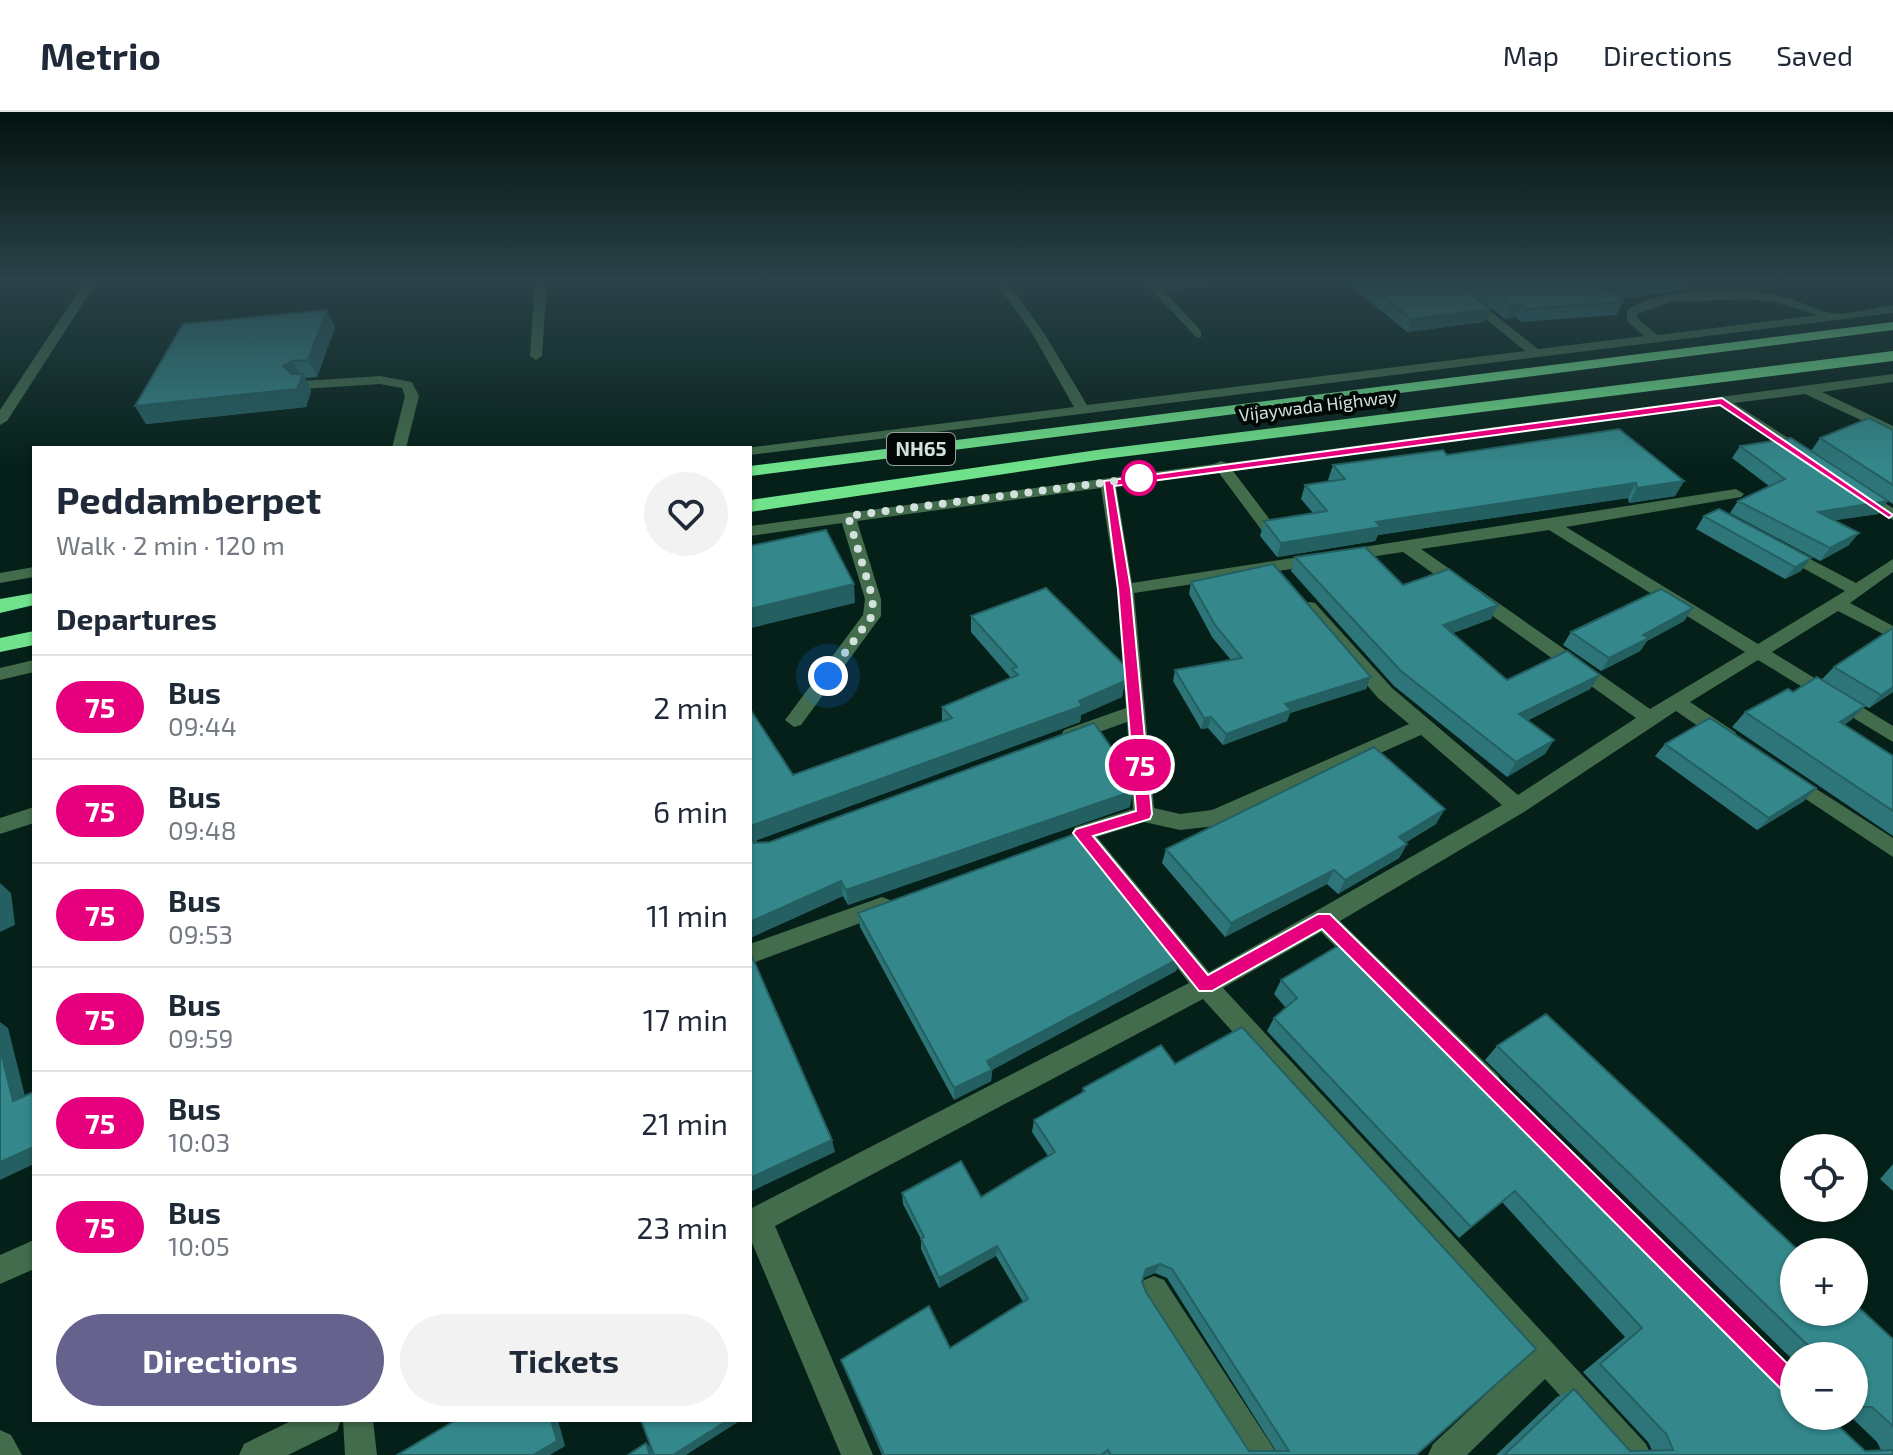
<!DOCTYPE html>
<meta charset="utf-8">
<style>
body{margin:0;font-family:"Exo 2",sans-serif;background:#f2f2f3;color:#1f2937;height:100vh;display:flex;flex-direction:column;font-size:30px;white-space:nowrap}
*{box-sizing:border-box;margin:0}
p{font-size:26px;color:#747a83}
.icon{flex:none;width:44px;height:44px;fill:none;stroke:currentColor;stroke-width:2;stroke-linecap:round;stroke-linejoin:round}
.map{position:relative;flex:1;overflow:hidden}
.sheet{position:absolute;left:32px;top:334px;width:720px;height:976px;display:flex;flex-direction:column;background:#fff;border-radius:0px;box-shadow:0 2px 6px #0004}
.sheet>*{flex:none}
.badge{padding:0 16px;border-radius:26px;font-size:28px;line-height:52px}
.buttons{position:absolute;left:1780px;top:1022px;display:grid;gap:16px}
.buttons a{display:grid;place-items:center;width:88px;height:88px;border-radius:50%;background:#fff;box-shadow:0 2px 6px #0004;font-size:40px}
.you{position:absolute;width:40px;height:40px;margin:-20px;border:6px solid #fff;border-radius:50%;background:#1a73e8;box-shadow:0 0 0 12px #1a73e833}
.map>.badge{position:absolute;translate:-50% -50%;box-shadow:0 0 0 4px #fff}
h2{padding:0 24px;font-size:30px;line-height:72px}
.round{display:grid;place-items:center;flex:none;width:84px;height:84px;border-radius:42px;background:#f2f2f3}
.headline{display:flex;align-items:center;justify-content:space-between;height:136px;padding:0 24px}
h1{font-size:38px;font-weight:700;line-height:60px}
.button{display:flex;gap:16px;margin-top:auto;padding:16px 24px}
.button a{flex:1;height:92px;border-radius:48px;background:#65638d;color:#fff;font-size:32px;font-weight:700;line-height:92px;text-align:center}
.button a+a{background:#f2f2f3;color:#1f2937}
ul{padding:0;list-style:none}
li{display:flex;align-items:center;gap:24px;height:104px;padding:0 24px;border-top:2px solid #e0e1e3}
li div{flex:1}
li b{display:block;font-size:30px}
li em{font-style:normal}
li .badge{min-width:88px;font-weight:700;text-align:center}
header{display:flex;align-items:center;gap:48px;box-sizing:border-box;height:112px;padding:0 40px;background:#fff;border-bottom:2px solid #e0e1e3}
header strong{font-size:38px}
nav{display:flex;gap:44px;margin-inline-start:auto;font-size:28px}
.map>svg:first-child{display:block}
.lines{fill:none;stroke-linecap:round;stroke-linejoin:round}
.minor{fill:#426c4b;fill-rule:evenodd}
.highway{fill:#6fe28b;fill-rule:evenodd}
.wall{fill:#2d7578;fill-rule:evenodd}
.shaded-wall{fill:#245f61}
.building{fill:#34888b;stroke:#245f61;stroke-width:2;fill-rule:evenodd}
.line{fill:#e6007e;stroke:#fff;stroke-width:2}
.walk{stroke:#d2e1dc;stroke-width:8;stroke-dasharray:0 14.4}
.stop-dot{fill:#fff;stroke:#e6007e;stroke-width:4}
.labels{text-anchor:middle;stroke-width:8;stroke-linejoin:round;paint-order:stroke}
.far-street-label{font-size:18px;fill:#d2e1dc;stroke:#010805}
.shield{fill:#010805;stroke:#93a09c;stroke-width:2}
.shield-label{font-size:20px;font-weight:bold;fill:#d2e1dc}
</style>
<header>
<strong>Metrio</strong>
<nav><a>Map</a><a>Directions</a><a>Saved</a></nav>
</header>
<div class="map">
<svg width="1893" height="1343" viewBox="0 0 1893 1343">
<rect width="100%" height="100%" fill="#052019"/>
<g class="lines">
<path class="minor" d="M86,168H98L7,309L0,313V298Z
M535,168H547L542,244L536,248L530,244Z
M994,168H1006L1044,221L1087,293L1525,239L1438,168H1451L1538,237L1644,224L1627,209V198C1664,174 1742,175 1785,185C1800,189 1818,199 1831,201C1845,204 1877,195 1893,193V201L750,343V336H745L1074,295L1032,221ZM1746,187L1775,190L1817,203L1657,223L1639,208L1637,202L1672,190Z
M1142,168H1154L1158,172L1230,168L1224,171L1164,179L1201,219V225L1197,226Z
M1893,262V270L1822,280L1893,314V323L1805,282L1734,291L1808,339L1810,342L1803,346L1718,293L1233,359L1277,417L1269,422L1263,420L1219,361L1116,374L1132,471L1736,377L1744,382L1741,385L1566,415L1758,532L1845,479L1777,442V436H1789L1856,471L1893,447V460L1850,491L1893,514V527L1838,499L1772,540L1893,614V630L1758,548L1690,590L1735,620L1738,625L1735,630H1721L1676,599L1524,700L1340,809L1498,963L1502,971L1498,979L1489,983L1480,979L1321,820L1223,876L1646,1332L1651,1343H1614L1545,1267L1467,1343H1428L1433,1332L1526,1245L1203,887L775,1114L873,1343H841L750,1126V1097L1189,871L1072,721L1075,715L1133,697L1127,610L1071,630L1061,623L1064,618L1126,596L1117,477L1101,376L857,409L881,487V504L801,613L794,615L785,608L863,503L865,487L842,411L750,424V414L1214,352L1221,349L1227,351ZM1549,418L1745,540L1650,597L1421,437ZM1403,440L1636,606L1518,683L1392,576L1315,491L1309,490L1300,495L1303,499L1378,586L1409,612L1212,698L1180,702L1154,696L1134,481ZM1421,623L1502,693L1209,860L1097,725L1144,710L1180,718L1215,714Z
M380,264L412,270L419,284L406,336H392L405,284L402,276L380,272L302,277L295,273L302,269Z
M1862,377L1893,396V408L1857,385L1854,382Z
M34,455V465L0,471V461Z
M34,548V560L0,568V556Z
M1790,660L1893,726V745L1783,672L1780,667L1783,662Z
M34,695V711L0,722V706Z
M882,785L890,788L893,794L890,800L750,852V832Z
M34,1128V1157L0,1172V1143Z
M1154,1164L1164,1168L1278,1343H1244L1144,1188L1140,1178L1144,1168Z
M293,1308H341L337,1319L288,1343H239L244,1332Z
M343,1308H373L377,1343H345Z
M0,1318L11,1323L22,1343H0Z"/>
<path class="highway" d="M1893,210V218L750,364V354Z
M1893,239V249L1104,347L750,400V388L1104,337Z
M34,481V493L0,501V487Z
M34,519V533L0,540V526Z"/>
</g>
<path class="wall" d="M1344,168H1453L1484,210L1407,220Z
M1456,168H1688L1683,178L1619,187L1623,190L1616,203L1522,210L1516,205L1505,207Z
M335,215L317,265L305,266L311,279L306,295L146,312L135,294Z
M1893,318V392L1811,339L1820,326Z
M1740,334L1888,389L1878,402L1835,408L1849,433L1820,449L1730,401L1738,389L1769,374L1732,346Z
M1447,343L1684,369L1675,384L1629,391L1628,386L1378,423L1375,429L1277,445L1260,424L1264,409L1313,401L1301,387L1305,373L1330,369L1328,368L1333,353Z
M1719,397L1801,459L1785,467L1696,417L1704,404Z
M1295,445L1403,473L1498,493L1491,507L1453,521L1507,568L1600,563L1590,577L1528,608L1545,642L1507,665L1394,574L1291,459Z
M1191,470L1371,565L1366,577L1290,601L1287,609L1223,633L1208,616L1201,617L1173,569L1175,558L1231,548L1212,525L1189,482Z
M1693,496L1684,509L1647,529L1640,539L1601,559L1563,533L1571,520Z
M971,504L1125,569L1122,585L1081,603L1080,610L757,728L756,731L770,730L1130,695L848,793L843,784L750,826V597L793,663L942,610V595L1011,566L971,520Z
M1893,516V580L1869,596L1865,594L1851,608L1844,613L1893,644V724L1732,615L1745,600L1822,567L1834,555Z
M1665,632L1804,689L1757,718L1655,644Z
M1436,712L1405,731L1407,732L1399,746L1338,782L1327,772L1225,825L1162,751L1166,737Z
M858,801L1180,846L1176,859L992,958L991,969L954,988L860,815Z
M1281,868L1466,955L1865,1339L1881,1338L1877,1330L1850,1304H1854V1244H1794V1249L1485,948L1497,934L1893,1227V1343H1496L1557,1285L1574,1277L1630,1339L1652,1338L1648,1330L1583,1260L1625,1225L1502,1090L1459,1126L1267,919L1274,906L1286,896L1274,882Z
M1083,976L1416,1343H882L841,1248L950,1236L1023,1190L996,1144L939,1176L921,1137V1127L903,1092L902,1081L981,1085L1048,1044L1032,1020L1034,1008L1082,981ZM1155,1161L1167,1166L1276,1339H1249L1146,1180L1142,1170L1143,1166Z
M1893,1052V1079L1880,1067Z"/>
<path class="shaded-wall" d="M1669,168H1688L1683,178L1600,190L1606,177Z
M1522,192L1516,205L1505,207L1510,194Z
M1490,197L1484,210L1407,220L1411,207Z
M327,198L335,215L317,265L308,248Z
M293,249L301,265L303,262L311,279L306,295L146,312L135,294L292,272L283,254Z
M1684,369L1675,384L1629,391L1637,376Z
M1636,371L1628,386L1378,423L1375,429L1277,445L1281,431L1376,410Z
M1888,389L1878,402L1809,412L1818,400Z
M1859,421L1849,433L1820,449L1830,436Z
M1811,446L1801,459L1785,467L1795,455Z
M854,472L855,491L751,516L750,497Z
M1498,493L1491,507L1437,527L1443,513Z
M1693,496L1684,509L1647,529L1640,539L1601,559L1609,546L1643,523Z
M1600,563L1590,577L1511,617L1519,602Z
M1371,565L1366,577L1290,601L1287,609L1223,633L1226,622L1285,592Z
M1125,569L1122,585L1081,603L1080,610L757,728L752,739L750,732V719L753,713L1079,589Z
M1893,575V580L1869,596L1881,583Z
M1865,594L1851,608L1827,625L1840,610Z
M1211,605L1208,616L1201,617L1204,606Z
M1554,628L1545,642L1507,665L1516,650Z
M1816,676L1804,689L1757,718L1769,706Z
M1133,679L1130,695L848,793L846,778Z
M1445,697L1436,712L1391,739L1399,725Z
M1407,732L1399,746L1338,782L1345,768Z
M1334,758L1327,772L1225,825L1231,811Z
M841,769L843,784L750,826V810Z
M0,771L11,781L15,813L0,820Z
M1180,846L1176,859L992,958L991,969L954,988V976L987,949Z
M0,910L8,916L29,1000L13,989L0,937Z
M832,1028L835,1040L750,1080V1066Z
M34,1035V1052L0,1068V1050Z
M997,1134L996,1144L939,1176V1166Z
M1160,1152L1155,1161L1141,1167L1146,1157Z
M551,1308H558L565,1334L550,1343H533Z
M728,1308H737L738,1310L686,1343H673Z
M646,1331L652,1336L655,1343H650Z"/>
<path class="building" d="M1363,168H1453L1490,197L1411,207Z
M1477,168H1669L1606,177L1623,190L1527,197L1522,192L1510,194Z
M327,198L308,248L293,249L283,254L292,262H303L297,277L135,294L183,212Z
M1869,306L1893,318V373L1820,326Z
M1619,317L1684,369L1637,376L1636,371L1376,410L1381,415L1281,431L1264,409L1327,399L1305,373L1345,367L1333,353L1443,338L1447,343Z
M1791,326L1888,389L1818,400L1859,421L1830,436L1738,389L1785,367L1740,334Z
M1719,397L1811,446L1795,455L1704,404Z
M826,418L854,472L750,497V434Z
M1365,435L1403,473L1449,457L1498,493L1443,513L1507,568L1567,539L1600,563L1519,602L1554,628L1516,650L1401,559L1295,445Z
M1273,452L1371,565L1285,592L1291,598L1226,622L1211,605L1204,606L1175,558L1242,546L1215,513L1191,470Z
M1046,476L1124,553L1125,569L1079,589L1082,594L753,713L750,719V597L793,663L952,606L942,595L1018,563L1012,557L1017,555L971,504Z
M1661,477L1693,496L1643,523L1649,526L1609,546L1571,520Z
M1893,516V575L1881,583L1834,555Z
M1817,565L1865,594L1840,610L1893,644V699L1745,600L1788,577L1793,580Z
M1710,606L1816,676L1769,706L1665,632Z
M1094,611L1132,665L1133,679L846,778L841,769L750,810V726L754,731L770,730Z
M1374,635L1445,697L1399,725L1407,732L1345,768L1334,758L1231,811L1166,737Z
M1075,722L1180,846L987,949L992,958L954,976L858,801Z
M1343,831L1466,955L1472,951L1794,1270V1304H1832L1834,1310L1865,1339L1893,1338V1343H1504L1574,1277L1630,1339L1673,1338L1667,1323L1600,1252L1642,1216L1515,1079L1471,1115L1274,906L1297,886L1281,868Z
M750,840L832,1028L750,1066Z
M1546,902L1800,1140H1794V1200H1854V1191L1893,1227V1314L1872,1295H1854V1244H1818V1243L1497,934Z
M1242,915L1536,1237L1416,1343H1111L1108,1338L1101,1343H884L841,1248L929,1194L950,1236L1028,1187L997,1134L939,1166L921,1127L924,1125L902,1081L961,1049L981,1085L1055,1040L1034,1008L1085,979L1083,976L1161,933L1175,952ZM1160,1152L1172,1157L1289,1339H1249L1146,1180L1142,1170L1146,1157Z
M0,937L13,989L34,980V1035L0,1050Z
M456,1308H551L557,1329L533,1343H397Z
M641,1308H728L673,1343H654Z
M646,1331L650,1343H628Z"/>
<linearGradient id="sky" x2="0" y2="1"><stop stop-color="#03120e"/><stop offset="0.47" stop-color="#2a4249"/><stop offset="1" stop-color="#2a4249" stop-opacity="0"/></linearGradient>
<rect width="1893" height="356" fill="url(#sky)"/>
<path class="line" d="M1722,286L1893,403L1889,406L1720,293L1114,374L1131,477L1152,702L1150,707L1093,724L1208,863L1318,802H1330L1802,1266L1806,1274L1802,1282L1794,1286L1786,1282L1322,817L1212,879H1199L1073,721L1076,717L1136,699L1118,477L1104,369Z"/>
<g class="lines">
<path class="walk" d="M828,564L872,504L873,487L848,404L1139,366"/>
</g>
<circle class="stop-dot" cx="1139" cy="366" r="16"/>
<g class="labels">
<g class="far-street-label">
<text transform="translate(1318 294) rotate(-7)" y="6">Vijaywada Highway</text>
</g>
<rect class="shield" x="887" y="321" width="68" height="32" rx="6"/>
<g class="shield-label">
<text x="921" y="344">NH65</text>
</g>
</g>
</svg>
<div class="buttons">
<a><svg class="icon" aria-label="locate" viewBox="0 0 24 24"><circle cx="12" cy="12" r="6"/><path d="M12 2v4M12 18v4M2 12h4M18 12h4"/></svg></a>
<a>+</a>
<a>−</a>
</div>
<div class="you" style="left:828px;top:564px"></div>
<b class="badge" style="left:1140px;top:653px;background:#e6007e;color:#fff">75</b>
<section class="sheet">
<div class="headline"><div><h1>Peddamberpet</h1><p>Walk · 2 min · 120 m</p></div><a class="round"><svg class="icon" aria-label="heart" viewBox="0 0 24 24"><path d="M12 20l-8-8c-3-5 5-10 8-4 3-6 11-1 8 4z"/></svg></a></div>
<h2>Departures</h2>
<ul>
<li><span class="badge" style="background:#e6007e;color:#fff">75</span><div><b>Bus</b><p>09:44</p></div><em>2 min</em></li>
<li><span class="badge" style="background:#e6007e;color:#fff">75</span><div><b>Bus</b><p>09:48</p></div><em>6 min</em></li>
<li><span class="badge" style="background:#e6007e;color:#fff">75</span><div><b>Bus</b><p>09:53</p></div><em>11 min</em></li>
<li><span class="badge" style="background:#e6007e;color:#fff">75</span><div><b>Bus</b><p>09:59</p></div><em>17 min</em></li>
<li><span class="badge" style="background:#e6007e;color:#fff">75</span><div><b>Bus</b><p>10:03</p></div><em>21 min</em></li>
<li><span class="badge" style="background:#e6007e;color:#fff">75</span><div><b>Bus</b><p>10:05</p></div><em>23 min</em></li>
</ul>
<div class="button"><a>Directions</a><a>Tickets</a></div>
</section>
</div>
